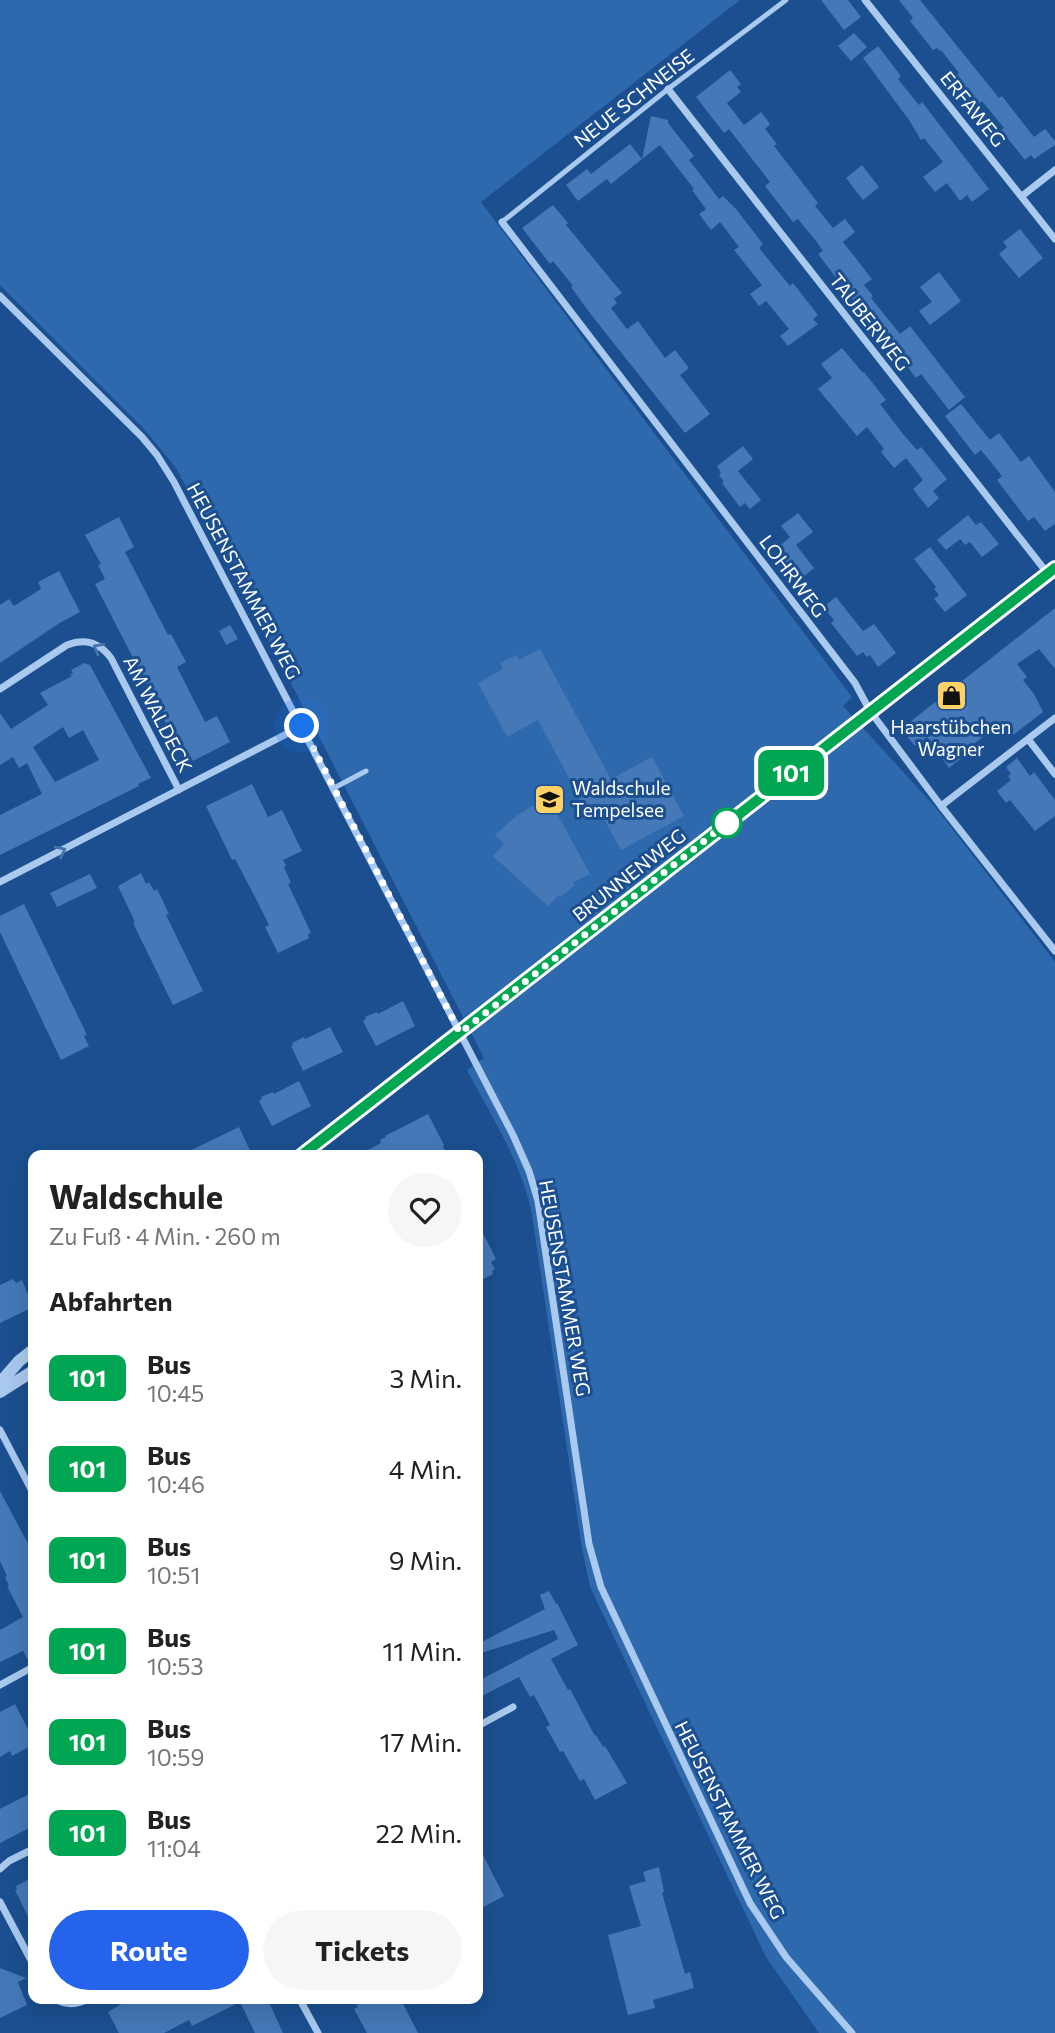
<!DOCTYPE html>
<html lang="de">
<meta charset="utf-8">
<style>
body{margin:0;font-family:Commissioner,sans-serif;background:#f6f6f6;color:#222;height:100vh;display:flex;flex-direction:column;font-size:26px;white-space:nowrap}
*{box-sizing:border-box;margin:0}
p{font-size:23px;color:#767676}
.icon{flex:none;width:38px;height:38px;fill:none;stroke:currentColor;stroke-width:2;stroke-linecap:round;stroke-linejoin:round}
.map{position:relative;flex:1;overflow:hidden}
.sheet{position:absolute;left:28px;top:1150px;width:455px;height:854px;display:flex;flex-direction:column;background:#fff;border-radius:14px;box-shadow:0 7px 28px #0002}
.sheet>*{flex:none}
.badge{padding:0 14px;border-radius:10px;font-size:24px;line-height:46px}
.you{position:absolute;width:35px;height:35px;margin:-18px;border:5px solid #fff;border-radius:50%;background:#1a73e8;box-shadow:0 0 0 10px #1a73e833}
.map>.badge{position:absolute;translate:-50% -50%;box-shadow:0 0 0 4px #fff}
h2{padding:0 21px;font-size:26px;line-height:63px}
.round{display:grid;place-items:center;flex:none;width:74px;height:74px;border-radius:37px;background:#f6f6f6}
.headline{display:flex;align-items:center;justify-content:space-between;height:119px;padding:0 21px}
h1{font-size:33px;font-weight:700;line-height:52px}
.action{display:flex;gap:14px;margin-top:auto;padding:14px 21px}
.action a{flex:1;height:80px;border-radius:42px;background:#2563eb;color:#fff;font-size:28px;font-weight:700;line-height:80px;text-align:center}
.action a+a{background:#f6f6f6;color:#222}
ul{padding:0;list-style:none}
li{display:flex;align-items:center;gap:21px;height:91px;padding:0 21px}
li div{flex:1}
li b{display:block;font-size:26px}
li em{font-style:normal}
li .badge{min-width:77px;font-weight:700;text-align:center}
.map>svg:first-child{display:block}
.green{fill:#2e69ad}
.building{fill:#4478b7;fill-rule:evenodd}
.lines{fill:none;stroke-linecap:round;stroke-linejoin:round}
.service{stroke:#a9c9ee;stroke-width:5}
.minor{stroke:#a9c9ee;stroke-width:7}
.tertiary{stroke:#a9c9ee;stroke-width:12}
.oneway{stroke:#4674ac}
.line-casing{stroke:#fff;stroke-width:16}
.line{stroke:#00a651;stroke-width:10}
.walk{stroke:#fff;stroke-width:7;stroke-dasharray:0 12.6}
.stop-dot{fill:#fff;stroke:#00a651;stroke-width:3.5}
.labels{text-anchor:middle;stroke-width:6;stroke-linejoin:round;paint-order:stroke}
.street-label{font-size:19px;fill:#fff;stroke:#1b4f8f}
.poi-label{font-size:19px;fill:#fff;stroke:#1b4f8f}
</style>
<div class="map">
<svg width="1055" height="2033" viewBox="0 0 1055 2033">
<rect width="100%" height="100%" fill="#1b4f8f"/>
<path class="green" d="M0,0H740L481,202L852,697L843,706L937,809L1055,962V2033H819L766,1957L590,1587L582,1548L531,1209C519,1159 491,1115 467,1070L484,1058L311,721L176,468L144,429L0,285Z"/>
<path class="building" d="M821,0H848L861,17L844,30Z
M899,0H920L999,98L1002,96L1034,137L1045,129L1055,141V145L1034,159L1031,155L1025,160L1001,130L1004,128L982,101L978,104L955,75L959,73L941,50L940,51L937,48L933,50L910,21L913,18Z
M854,33L867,47L851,61L838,46Z
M878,46L901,76L898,79L919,105L922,102L989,189L972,202L967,195L960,201L947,183L935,192L923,177L943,162L924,138L921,140L909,120L863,58Z
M730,70L741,84L737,87L741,92L727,103L744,125L761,112L770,124L765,129L777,144L774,146L818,203L815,206L833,228L845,219L855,232L843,242L872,279L864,285L873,296L871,298L900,334L910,326L965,397L949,410L921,374L916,378L883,335L881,337L818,254L823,251L816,241L798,219L793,222L765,186L770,182L742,146L729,129L724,133L696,97Z
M651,116L668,120V123L694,156L689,160L703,178L719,199L723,196L736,209L763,244L759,248L790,286L793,283L818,315L813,319L818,324L788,346L780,336L789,329L766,301L759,306L750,294L762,285L734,250L739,247L720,222L711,230L699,214L706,209L692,190L694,189L660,145L642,159Z
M630,144L642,159L611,184L607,179L578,201L566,185L587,169L591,174Z
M862,165L879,187L863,200L846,178Z
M553,205L568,223L566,225L622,293L614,299L617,303L611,308L627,329L638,321L665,358L675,350L689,368L680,375L710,414L685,433L589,312L571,287L573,286L553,261L550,264L522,228Z
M1020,229L1043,258L1019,278L999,254L1007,247L1003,242Z
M939,272L961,301L930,325L919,311L932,302L920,287Z
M842,348L863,373L864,372L886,400L880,404L903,434L917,450L921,447L947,479L933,491L939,498L928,508L913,489L923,480L906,458L894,468L881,452L884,449L867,427L857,436L818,389L832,378L821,364Z
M961,404L990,440L999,433L1021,462L1029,456L1055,492V524L1045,531L1034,517L1028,521L997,480L1002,476L981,450L975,455L945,416Z
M743,446L753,459L738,471L761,500L750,509L745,503L740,507L722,483L724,482L719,475L721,473L717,466Z
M798,513L813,532L796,545L814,568L798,581L779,557L785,553L780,546L790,537L781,526Z
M968,515L976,525L981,522L999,544L982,557L970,542L965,545L960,539L946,550L937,540Z
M119,517L134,547L125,552L168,635L171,634L186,662L177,667L205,722L217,716L230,742L193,761L188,752L182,755L162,716L164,715L147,683H146L95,584L105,579L98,565L101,564L85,535Z
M930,547L967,595L945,612L934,599L939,595L934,589L936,587L914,559Z
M59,571L80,612L58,624L0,663V605L9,599L14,606L41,589L38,582Z
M836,597L863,631L874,624L896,653L878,667L870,655L867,657L863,652L857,656L831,623L834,620L823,607Z
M1055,608V669L1039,649L1017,664L1027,677L1023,680L1034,694L1043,712L1013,735L1003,721L961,754L963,757L949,768L927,737L915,746L901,729Z
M230,625L238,639L226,645L219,631Z
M540,649L611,779L652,757L684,816L621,850L596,805L586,810L538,720L507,737L478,683L503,669L500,663L517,655L519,660Z
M84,663L90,665L151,778L138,784L139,786L0,855V815L42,794L27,763L19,768L13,757L0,765V713L11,729L48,705L40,693L72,676L70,674L73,673L71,670ZM63,727L69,738L83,730L99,760L55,782L33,747Z
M1017,758L1030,776L1034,772L1055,800V816L1035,831L1010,800L1006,803L997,791L1011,780L1008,776L1011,774L1006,767Z
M252,784L268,817L282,810L302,851L283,860L286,865L284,867L291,883L288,884L311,933L308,934L309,938L278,953L265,927L269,925L255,897L235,859L232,860L206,806Z
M534,805L540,815L554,808L590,874L573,882L575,885L560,897L559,895L548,906L493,856L504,844L495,835L515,817Z
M141,873L146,884L149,882L154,891L157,889L169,914L166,915L203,991L173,1005L133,923L135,922L118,886Z
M90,874L97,888L57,907L50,893Z
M24,904L87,1035L84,1036L89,1046L61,1060L0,932V916Z
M403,1001L415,1026L376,1046L363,1021L366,1019L365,1017L377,1012L378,1014Z
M330,1027L343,1052L303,1071L291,1046L293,1045L292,1043L304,1037L305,1039Z
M299,1081L311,1106L272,1126L259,1101L262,1099L261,1097L273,1092L274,1094Z
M428,1114L444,1145L443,1146L447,1155H358L381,1143L380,1140L386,1137L385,1136Z
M239,1127L252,1155H181Z
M478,1223L496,1259L491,1262L495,1269L492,1271L493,1274L478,1282Z
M13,1279L16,1283L22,1280L33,1307L0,1323V1285Z
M0,1491L33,1553V1661L29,1662L23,1651L0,1662V1630L23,1617L7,1586H9L5,1577L7,1576L0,1561Z
M549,1591L556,1604L557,1603L578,1645L551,1659L568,1690L570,1689L595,1736L596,1735L603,1747L605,1746L627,1783L595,1800L584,1779L580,1781L563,1751L560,1752L546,1727L550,1725L534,1695L530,1697L519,1677L478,1698V1681L558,1639L554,1630L478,1654V1644L545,1609L540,1595Z
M15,1704L33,1739V1745L12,1756L10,1751L0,1757V1712Z
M33,1792V1826L0,1843V1809Z
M478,1845L504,1896L478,1910Z
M659,1867L664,1892L662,1893L685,1974L690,1972L694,1988L653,2000L655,2008L628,2015L608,1935L641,1926L629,1886L646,1881L643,1872Z
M33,1877V1927L15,1890L17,1889L16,1886Z
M0,1968L26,1978L18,1982L27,2005L0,2018Z
M123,1998H267L283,2033H255L240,2002L192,2026L189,2020L164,2033H119L108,2012L125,2002Z
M354,1998H400L418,2033H367L354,2009L358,2007Z"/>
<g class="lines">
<path class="service" d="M502,222L668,89L786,0
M334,788L366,771"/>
<path class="minor" d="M865,0L1055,239
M668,89L1048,574
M1022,196L1055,170
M502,222L855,683L870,711L941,806L1055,951
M0,296L142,437L157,455L174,482L513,1135L529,1171L538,1201L589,1544L601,1587L750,1903L786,1957L852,2033
M0,689L67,645C85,638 99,642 111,658L179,790
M1028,739L1055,774
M941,806L1055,718
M0,882L302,726
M0,1430L33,1493
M0,1685L33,1667
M478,1726L513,1707
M0,1869L9,1861L33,1849
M0,1902L33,1964
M54,1998C66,2006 78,2005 90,1998
M299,1998L318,2033"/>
<path class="tertiary" d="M302,1155L1055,568
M0,1383L19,1361L33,1350
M0,1392L33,1371"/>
</g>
<defs><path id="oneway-chevron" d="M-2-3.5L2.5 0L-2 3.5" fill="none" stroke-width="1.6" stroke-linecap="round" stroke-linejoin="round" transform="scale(1.75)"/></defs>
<g class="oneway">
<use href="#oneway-chevron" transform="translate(98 648) rotate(-150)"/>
<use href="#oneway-chevron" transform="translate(61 851) rotate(-27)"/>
</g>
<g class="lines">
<defs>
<path id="line" d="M302,1155L1055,568"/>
</defs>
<use href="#line" class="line-casing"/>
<use href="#line" class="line"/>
<path class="walk" d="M302,726L460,1033L727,823"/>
</g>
<defs>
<symbol id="shop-square" viewBox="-11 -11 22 22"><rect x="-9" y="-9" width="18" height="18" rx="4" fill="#ffd166" stroke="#1b4f8f"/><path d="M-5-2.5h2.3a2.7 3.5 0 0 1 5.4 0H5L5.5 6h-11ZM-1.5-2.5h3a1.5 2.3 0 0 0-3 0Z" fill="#111"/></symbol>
<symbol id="school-square" viewBox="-11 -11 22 22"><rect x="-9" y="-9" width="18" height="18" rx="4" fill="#ffd166" stroke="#1b4f8f"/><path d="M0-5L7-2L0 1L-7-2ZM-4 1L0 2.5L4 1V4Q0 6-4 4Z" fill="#111"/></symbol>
</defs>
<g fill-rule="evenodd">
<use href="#shop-square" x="934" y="678" width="35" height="35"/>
<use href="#school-square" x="532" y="782" width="35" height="35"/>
</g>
<circle class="stop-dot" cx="727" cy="823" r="14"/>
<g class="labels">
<g class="street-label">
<text transform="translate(634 98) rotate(-38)" y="7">NEUE SCHNEISE</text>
<text transform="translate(973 109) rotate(51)" y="7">ERFAWEG</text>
<text transform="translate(870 322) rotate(52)" y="7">TAUBERWEG</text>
<text transform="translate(793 576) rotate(53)" y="7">LOHRWEG</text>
<text transform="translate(244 581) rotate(62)" y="7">HEUSENSTAMMER WEG</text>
<text transform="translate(158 714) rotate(63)" y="7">AM WALDECK</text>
<text transform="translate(629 875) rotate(-38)" y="7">BRUNNENWEG</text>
<text transform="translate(565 1288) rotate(80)" y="7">HEUSENSTAMMER WEG</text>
<text transform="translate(730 1820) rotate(63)" y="7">HEUSENSTAMMER WEG</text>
</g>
<g class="poi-label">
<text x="951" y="734">Haarstübchen<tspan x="951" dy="22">Wagner</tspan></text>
<text x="572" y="795" text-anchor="start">Waldschule<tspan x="572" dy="22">Tempelsee</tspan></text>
</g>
</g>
</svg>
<div class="you" style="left:302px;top:726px"></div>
<b class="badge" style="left:791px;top:773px;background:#00a651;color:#fff">101</b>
<section class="sheet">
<div class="headline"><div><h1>Waldschule</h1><p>Zu Fuß · 4 Min. · 260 m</p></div><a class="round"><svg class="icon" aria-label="heart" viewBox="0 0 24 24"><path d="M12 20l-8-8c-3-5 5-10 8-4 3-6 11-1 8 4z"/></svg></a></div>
<h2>Abfahrten</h2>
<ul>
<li><span class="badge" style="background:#00a651;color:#fff">101</span><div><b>Bus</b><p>10:45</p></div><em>3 Min.</em></li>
<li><span class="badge" style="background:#00a651;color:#fff">101</span><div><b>Bus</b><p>10:46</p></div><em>4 Min.</em></li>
<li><span class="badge" style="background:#00a651;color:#fff">101</span><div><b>Bus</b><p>10:51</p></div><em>9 Min.</em></li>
<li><span class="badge" style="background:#00a651;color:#fff">101</span><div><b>Bus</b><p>10:53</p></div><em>11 Min.</em></li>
<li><span class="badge" style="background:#00a651;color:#fff">101</span><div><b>Bus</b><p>10:59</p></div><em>17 Min.</em></li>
<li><span class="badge" style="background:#00a651;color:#fff">101</span><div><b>Bus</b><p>11:04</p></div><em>22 Min.</em></li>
</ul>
<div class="action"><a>Route</a><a>Tickets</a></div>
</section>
</div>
